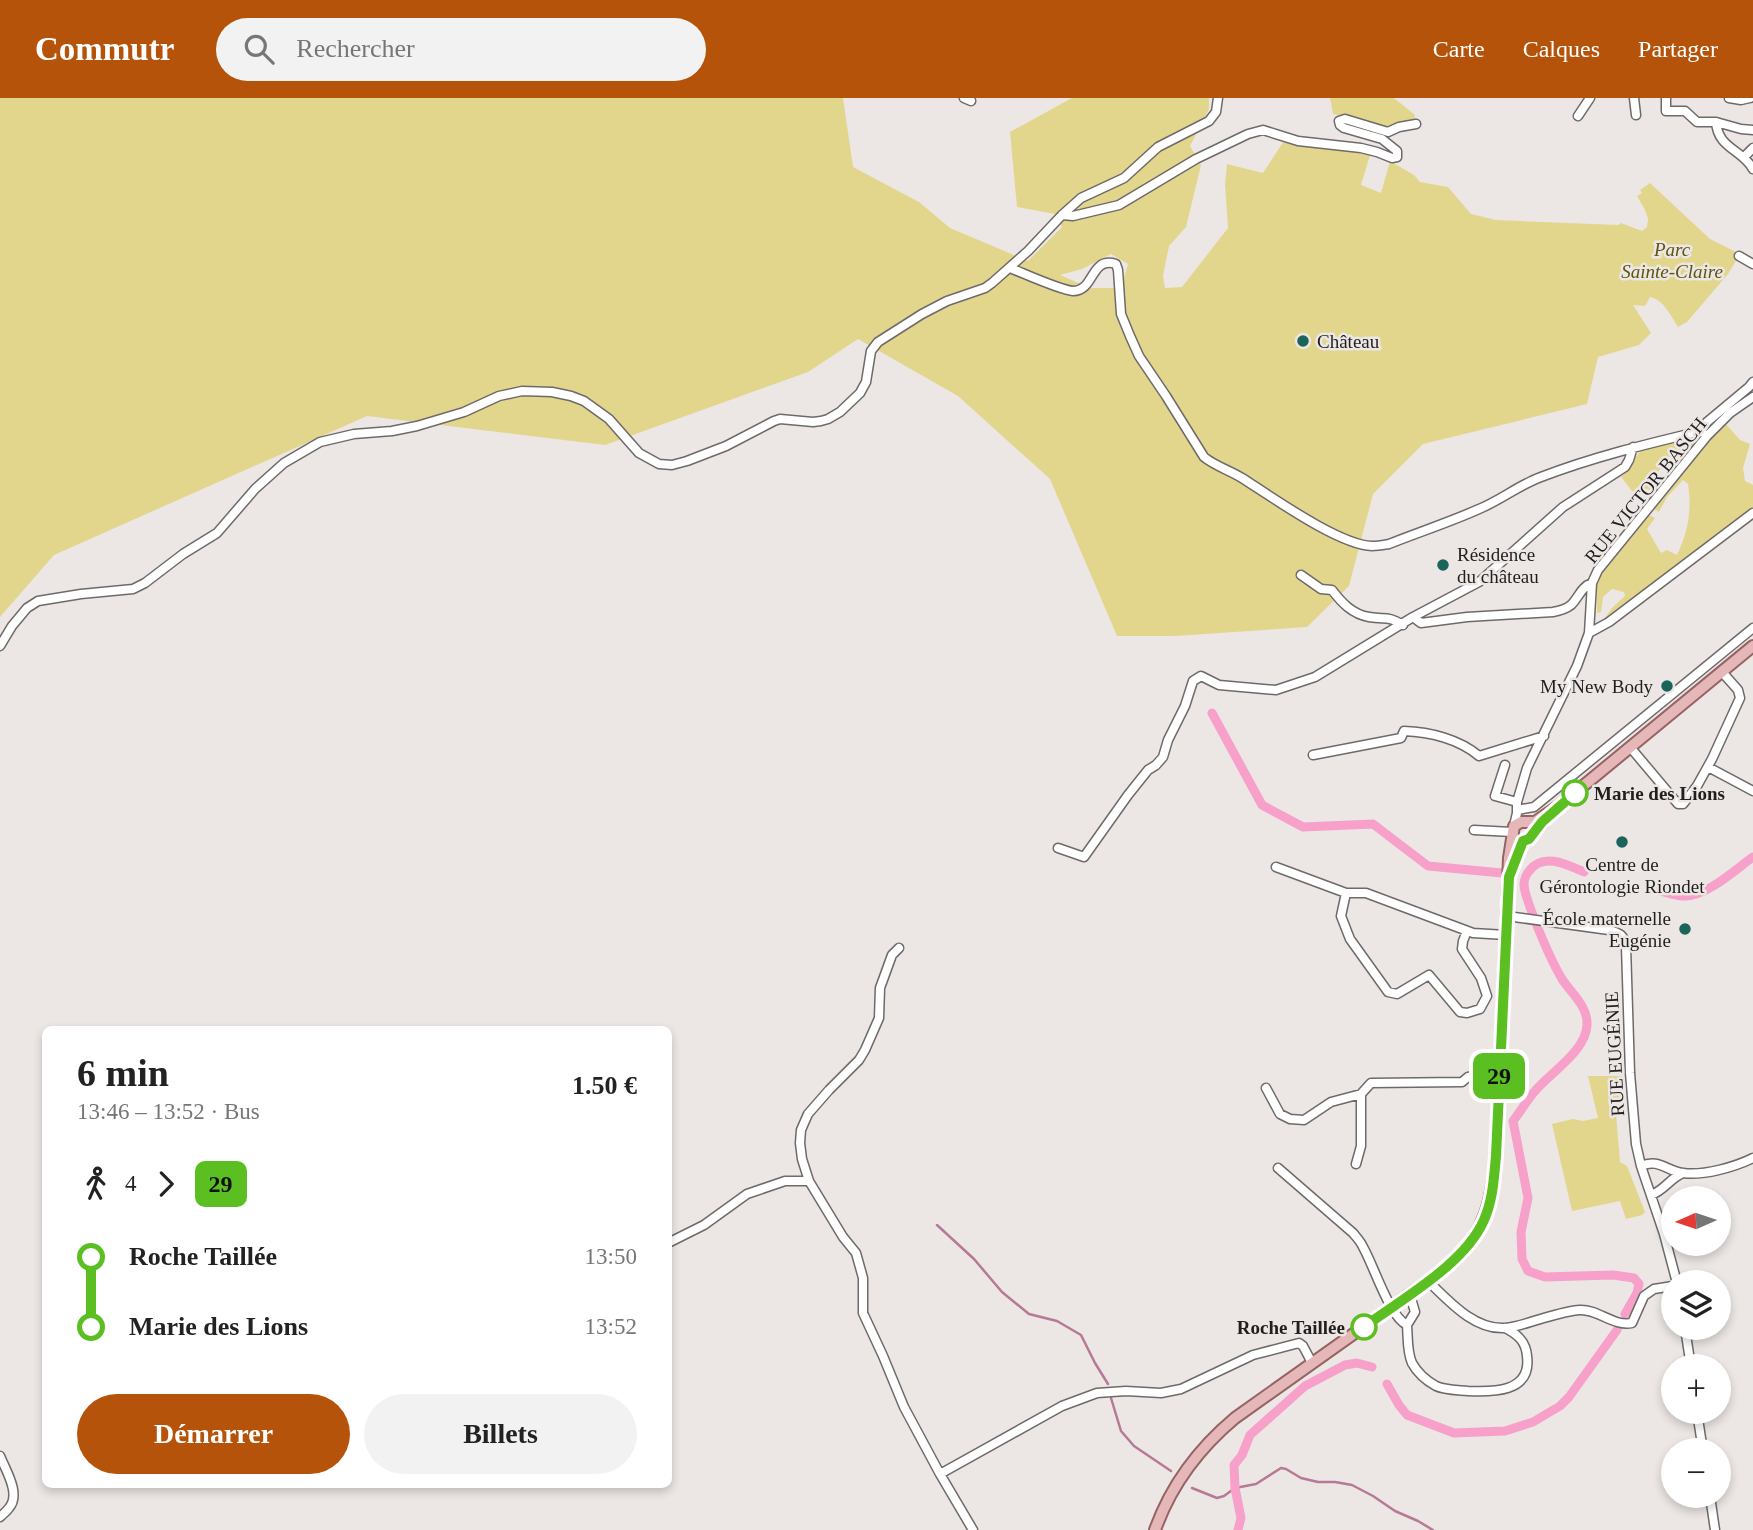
<!DOCTYPE html>
<html lang="fr">
<meta charset="utf-8">
<style>
body{margin:0;font-family:"Times New Roman",serif;background:#f2f2f2;color:#222;height:100vh;display:flex;flex-direction:column;font-size:26px;white-space:nowrap}
*{box-sizing:border-box;margin:0}
p{font-size:23px;color:#767676}
.icon{flex:none;width:38px;height:38px;fill:none;stroke:currentColor;stroke-width:2;stroke-linecap:round;stroke-linejoin:round}
.map{position:relative;flex:1;overflow:hidden}
.panel{position:absolute;left:42px;top:928px;width:630px;height:462px;display:flex;flex-direction:column;background:#fff;border-radius:10px;box-shadow:0 4px 10px #0003}
.panel>*{flex:none}
.badge{padding:0 14px;border-radius:10px;font-size:24px;line-height:46px}
.needle{width:46px;rotate:267deg}
.fabs{position:absolute;left:1661px;top:1088px;display:grid;gap:14px}
.fabs a{display:grid;place-items:center;width:70px;height:70px;border-radius:50%;background:#fff;box-shadow:0 4px 10px #0003;font-size:35px}
.map>.badge{position:absolute;translate:-50% -50%;box-shadow:0 0 0 4px #fff}
.legs{display:flex;align-items:center;gap:10px;height:77px;padding:0 35px;font-size:23px}
.legs p{margin-inline-start:auto}
.headline{display:flex;align-items:center;justify-content:space-between;height:119px;padding:0 35px}
h1{font-size:38px;font-weight:700;line-height:52px}
.cta{display:flex;gap:14px;margin-top:auto;padding:14px 35px}
.cta a{flex:1;height:80px;border-radius:42px;background:#b45309;color:#fff;font-size:28px;font-weight:700;line-height:80px;text-align:center}
.cta a+a{background:#f2f2f2;color:#222}
ul{padding:0 35px;list-style:none}
li{display:flex;align-items:center;gap:24px;height:70px;font-size:26px}
li i{display:grid;place-items:center;width:10px;height:100%;margin:0 9px;background:currentColor}
li i::after{content:'';width:18px;height:18px;margin:-9px;border:5px solid;border-radius:50%;background:#fff}
li p{margin-inline-start:auto}
li:first-child i{background:linear-gradient(#0000 50%,currentColor 0)}
li:last-child i{background:linear-gradient(currentColor 50%,#0000 0)}
header{display:flex;align-items:center;gap:42px;box-sizing:border-box;height:98px;padding:0 35px;background:#b45309;color:#fff}
header strong{font-size:33px}
nav{display:flex;gap:38px;margin-inline-start:auto;font-size:24px}
.search{width:490px;height:63px;background:#f2f2f2;display:flex;align-items:center;gap:18px;box-sizing:border-box;padding:0 24px;border-radius:38px;color:#767676;font-size:26px}
.map>svg:first-child{display:block}
.green{fill:#e2d68d;fill-rule:evenodd}
.lines{fill:none;stroke-linecap:round;stroke-linejoin:round}
.stream{stroke:#b67996;stroke-width:2.5}
.canal{stroke:#f7a0c9;stroke-width:9}
.minor-casing{stroke:#6f6a69;stroke-width:11}
.major-casing{stroke:#966364;stroke-width:14}
.minor{stroke:#fff;stroke-width:8}
.major{stroke:#e6b7b8;stroke-width:10}
.line-1-casing{stroke:#fff;stroke-width:16}
.line-1{stroke:#5bbf21;stroke-width:10}
.poi-dot{fill:#1b645a;stroke:#ece7e5;stroke-width:2.5}
.stop-1-dot{fill:#fff;stroke:#5bbf21;stroke-width:3.5}
.labels{text-anchor:middle;stroke-width:5;stroke-linejoin:round;paint-order:stroke}
.park-label{font-size:19px;font-style:italic;fill:#5f540e;stroke:#ece7e5}
.poi-label{font-size:19px;fill:#201f1e;stroke:#ece7e5;text-anchor:start}
.street-label{font-size:19px;fill:#201f1e;stroke:#ece7e5}
.stop-label{font-size:19px;font-weight:bold;fill:#201f1e;stroke:#ece7e5;text-anchor:start}
</style>
<header>
<strong>Commutr</strong>
<div class="search"><svg class="icon" aria-label="search" viewBox="0 0 24 24"><circle cx="10" cy="10" r="6"/><path d="M15 15l6 6"/></svg>Rechercher</div>
<nav><a>Carte</a><a>Calques</a><a>Partager</a></nav>
</header>
<div class="map">
<svg width="1753" height="1432" viewBox="0 0 1753 1432">
<rect width="100%" height="100%" fill="#ece7e5"/>
<path class="green" d="M0,0H843L853,69L919,104L950,130L1028,163L1062,129L1055,116L1017,109L1010,34L1072,0H1209V11L1190,48L1201,67L1186,129L1169,148L1163,178L1165,190L1182,189L1228,130L1225,87L1227,66L1263,75L1284,43L1370,57L1361,87L1381,95L1390,63L1414,77L1420,84L1448,89L1471,116L1496,122L1618,127L1621,125L1642,133L1647,129L1648,121L1645,112L1637,98L1642,95L1640,92L1650,85L1710,141L1740,156L1728,176L1687,224L1678,229C1671,218 1663,201 1650,199L1645,208L1633,207L1651,235L1639,247L1598,259L1587,306L1423,346L1373,396L1349,488L1307,529L1175,538H1117L1050,381L958,298L858,241L808,274L605,347L367,318L54,457L0,519ZM1111,156L1128,166L1121,190H1090L1060,177L1082,171Z
M1330,0H1394L1415,17L1414,24L1398,25L1388,32L1365,23L1333,16Z
M1726,326L1740,342L1750,346L1743,370L1745,383L1753,387V409L1603,522L1613,509L1625,498L1624,494L1612,491L1603,499L1601,514L1597,515V484L1600,476L1649,417L1655,420L1647,431L1661,455L1667,452L1677,457C1688,434 1692,412 1688,386L1683,382L1667,399L1659,414L1654,411L1712,340Z
M1693,342L1695,345L1682,360L1674,354L1667,362L1664,360L1662,362L1665,365L1654,379L1661,386L1655,393L1647,391L1640,394L1632,393L1621,379C1631,372 1633,360 1642,352C1650,347 1682,344 1693,342Z
M1588,978H1622L1623,1006L1616,1015L1620,1064L1627,1068L1645,1114L1642,1117L1626,1121L1620,1103L1572,1113L1552,1026L1573,1021L1583,1023L1598,1020Z"/>
<g class="lines">
<path class="stream" d="M937,1127L974,1161L1002,1194L1029,1216L1057,1223L1081,1237L1095,1265L1108,1286
M1111,1300L1121,1333L1134,1348L1171,1373
M1192,1390L1217,1400L1224,1398L1235,1390L1256,1386L1281,1370L1286,1371L1301,1380L1318,1384H1335L1352,1387L1373,1398L1395,1413L1418,1423L1433,1432"/>
<path class="canal" d="M1212,615L1262,707L1303,729L1373,726L1428,768L1502,775
M1584,774C1568,767 1544,754 1530,772C1527,775 1524,781 1524,786C1524,795 1529,805 1531,812C1540,836 1549,859 1562,881C1571,895 1588,908 1587,927C1586,953 1551,974 1535,993C1527,1002 1521,1013 1513,1023L1528,1100L1521,1134L1522,1161L1528,1173L1545,1179L1613,1177L1634,1180L1639,1186L1637,1195L1625,1216
M1657,792C1666,794 1676,798 1685,798C1707,798 1735,772 1753,759
M1387,1286L1399,1307L1407,1317L1454,1335L1505,1333L1533,1324L1560,1308L1569,1299L1617,1232
M1238,1432L1241,1420L1235,1390L1234,1367L1242,1357L1250,1337L1305,1288L1345,1267L1357,1265L1372,1269"/>
<defs>
<path id="minor" d="M964,0L971,3
M1634,0L1636,17
M1666,0V13H1685L1697,24H1716L1741,31L1753,32
M1729,0L1741,2L1750,0
M1578,18L1590,0
M1716,24C1718,51 1742,51 1753,71
M1744,59L1753,50
M1062,117L1073,118L1119,107L1196,61L1248,36L1263,32L1298,43L1361,50L1377,54L1392,60L1397,59V53L1382,41L1344,30L1340,27L1339,23L1345,21L1388,34L1399,29L1416,26
M1739,158L1753,166
M1010,170C1023,175 1060,192 1073,193C1095,193 1090,158 1116,166L1118,172L1121,216L1130,238L1139,258L1166,298L1204,359C1215,368 1229,372 1242,380C1272,399 1339,447 1372,448C1378,448 1383,447 1389,446C1419,434 1450,424 1479,411C1501,402 1519,387 1541,379C1593,359 1647,346 1701,333L1707,338
M1701,333L1707,324L1749,289L1753,284
M1301,477L1321,491L1332,492C1342,505 1352,516 1369,519C1386,522 1386,517 1403,527
M1413,519L1479,484L1563,409L1625,369L1629,362L1633,349
M1589,535L1609,524L1753,415
M0,548L12,528L27,510L38,503L81,496L133,491L145,485L183,456L217,435L255,391L284,365L320,344L354,336L392,333L417,328L464,314L499,298L522,293L552,294L571,298L584,303L609,321L639,355L659,366L672,367L687,363L726,348L774,323L780,321L813,324L821,323L828,321L840,314L860,295L866,284L871,253L878,244L922,216L947,203L985,190L992,185L1028,153L1062,117L1081,100L1124,80L1158,49L1209,23L1216,14L1218,0
M1630,649L1678,706H1683L1697,688L1712,661L1740,600L1738,592L1722,574
M1313,657L1401,640L1404,633C1430,634 1459,641 1479,658L1544,638
M1505,667L1495,698L1517,704
M1708,669L1753,693
M1517,712L1534,709L1753,530
M1514,728L1517,715V704L1527,670L1577,568L1589,535L1592,485L1598,472L1707,338L1730,315L1753,299
M1474,732L1512,734
M1058,750L1084,759L1128,697L1148,672L1156,667L1163,659L1168,642L1185,608L1193,583L1201,578L1219,587L1276,592L1315,579L1413,519L1421,525L1467,519L1553,514C1559,513 1566,511 1571,507C1579,499 1581,489 1592,485
M1276,769L1346,795H1366L1473,835L1506,837
M1346,795L1341,818L1350,841L1388,894L1397,896L1429,877L1460,914L1467,915L1480,911L1487,898L1481,880L1462,851L1463,843L1467,833
M1507,818L1609,832C1620,835 1624,837 1626,848L1630,975L1636,1046L1641,1068L1664,1136L1677,1185
M899,850L892,857L880,890L879,920L865,952L859,962L829,992L808,1016L801,1032L800,1045L802,1061L809,1083L843,1139L856,1155L863,1180V1215L883,1258L904,1309L940,1376L1062,1308L1097,1295L1126,1293L1161,1295L1181,1291L1253,1257L1299,1245L1303,1248L1312,1265
M1266,990L1280,1016L1290,1021L1304,1022L1331,1004L1361,996L1371,985L1462,984L1468,979L1499,974
M1356,1066L1361,1048V996
M1641,1068C1659,1060 1666,1073 1683,1075C1703,1078 1735,1069 1753,1060
M1278,1070L1353,1135C1357,1140 1361,1144 1363,1149C1374,1168 1389,1218 1407,1227
M1651,1097C1665,1092 1670,1080 1683,1075
M668,1145L704,1127L747,1096L785,1083H809
M1428,1183C1449,1203 1474,1232 1505,1230C1516,1229 1527,1225 1537,1222C1551,1218 1566,1213 1580,1212C1598,1211 1614,1229 1632,1225L1644,1198L1654,1191L1673,1188
M1407,1227C1408,1240 1407,1254 1412,1265C1417,1274 1427,1283 1436,1288C1444,1292 1458,1292 1468,1293C1492,1294 1532,1295 1527,1258C1526,1244 1518,1236 1505,1230
M1407,1227L1415,1214L1410,1197
M1685,1230L1691,1269
M1697,1314L1703,1353
M0,1358C6,1373 21,1396 9,1410C6,1414 3,1416 0,1419
M940,1376L973,1432
M1710,1398L1715,1432"/>
<path id="major" d="M1523,743L1529,741L1546,721
M1155,1432C1171,1387 1198,1351 1235,1320L1428,1183C1436,1177 1446,1170 1454,1163C1486,1133 1492,1099 1496,1058L1509,760L1514,728L1521,724H1535L1560,707L1753,548"/>
</defs>
<use href="#minor" class="minor-casing"/>
<use href="#major" class="major-casing"/>
<use href="#minor" class="minor"/>
<use href="#major" class="major"/>
</g>
<g class="lines">
<defs>
<path id="line-1" d="M1364,1229C1402,1201 1465,1166 1484,1122C1493,1102 1494,1079 1496,1058L1509,779L1523,743L1529,741L1542,724L1575,695"/>
</defs>
<use href="#line-1" class="line-1-casing"/>
<use href="#line-1" class="line-1"/>
</g>
<g class="poi-dot">
<circle cx="1303" cy="243" r="7"/>
<circle cx="1443" cy="467" r="7"/>
<circle cx="1667" cy="588" r="7"/>
<circle cx="1622" cy="744" r="7"/>
<circle cx="1685" cy="831" r="7"/>
</g>
<g class="stop-1-dot">
<circle cx="1575" cy="695" r="12"/>
<circle cx="1364" cy="1229" r="12"/>
</g>
<g class="labels">
<g class="park-label">
<text x="1672" y="158">Parc<tspan x="1672" dy="22">Sainte-Claire</tspan></text>
</g>
<g class="poi-label">
<text x="1317" y="250">Château</text>
<text x="1457" y="463">Résidence<tspan x="1457" dy="22">du château</tspan></text>
<text x="1653" y="595" text-anchor="end">My New Body</text>
<text x="1622" y="773" text-anchor="middle">Centre de<tspan x="1622" dy="22">Gérontologie Riondet</tspan></text>
<text x="1671" y="827" text-anchor="end">École maternelle<tspan x="1671" dy="22">Eugénie</tspan></text>
</g>
<g class="street-label">
<text transform="translate(1645 392) rotate(-51)" y="7">RUE VICTOR BASCH</text>
<text transform="translate(1614 956) rotate(-93)" y="7">RUE EUGÉNIE</text>
</g>
<g class="stop-label">
<text x="1594" y="702">Marie des Lions</text>
<text x="1345" y="1236" text-anchor="end">Roche Taillée</text>
</g>
</g>
</svg>
<div class="fabs">
<a><svg class="needle" viewBox="-14 -14 28 28"><path d="M0-13l5 13h-10z" fill="#e53935"/><path d="M0 13l5-13h-10z" fill="#767676"/></svg></a>
<a><svg class="icon" aria-label="layers" viewBox="0 0 24 24"><path d="M12 4l9 5-9 5-9-5zM3 14l9 5 9-5"/></svg></a>
<a>+</a>
<a>−</a>
</div>
<b class="badge" style="left:1499px;top:978px;background:#5bbf21;color:#111">29</b>
<section class="panel">
<div class="headline"><div><h1>6 min</h1><p>13:46 – 13:52 · Bus</p></div><b>1.50 €</b></div>
<div class="legs"><svg class="icon" aria-label="walk" viewBox="0 0 24 24"><circle cx="13" cy="4" r="2"/><path d="M13 8l-2 6 4 7M11 14l-3 7M7 12l3-4h3l4 4"/></svg>4<svg class="icon" aria-label="forward" viewBox="0 0 24 24"><path d="M9 5l7 7-7 7"/></svg><b class="badge" style="background:#5bbf21;color:#111">29</b></div>
<ul>
<li><i style="color:#5bbf21"></i><b>Roche Taillée</b><p>13:50</p></li>
<li><i style="color:#5bbf21"></i><b>Marie des Lions</b><p>13:52</p></li>
</ul>
<div class="cta"><a>Démarrer</a><a>Billets</a></div>
</section>
</div>
